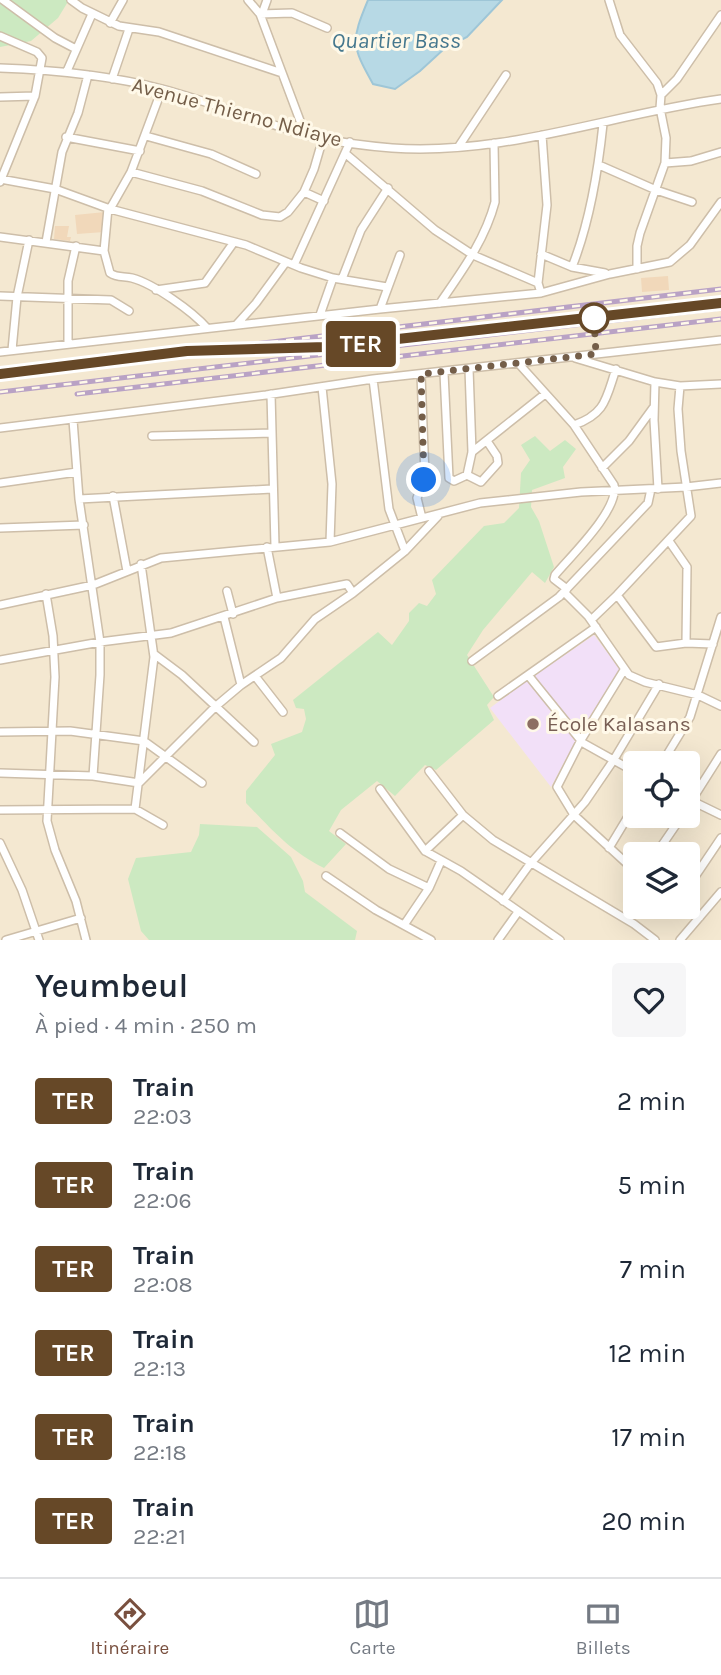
<!DOCTYPE html>
<html lang="fr">
<meta charset="utf-8">
<style>
body{margin:0;font-family:Karla,sans-serif;background:#f6f6f7;color:#1f2937;height:100vh;display:flex;flex-direction:column;font-size:26px;white-space:nowrap}
*{box-sizing:border-box;margin:0}
p{font-size:23px;color:#747a83}
.icon{flex:none;width:38px;height:38px;fill:none;stroke:currentColor;stroke-width:2;stroke-linecap:round;stroke-linejoin:round}
.map{position:relative;height:940px;overflow:hidden}
.panel{display:flex;flex-direction:column;background:#fff;flex:1}
.panel>*{flex:none}
.badge{padding:0 14px;border-radius:5px;font-size:24px;line-height:46px}
.fabs{position:absolute;left:623px;top:751px;display:grid;gap:14px}
.fabs a{display:grid;place-items:center;width:77px;height:77px;border-radius:7px;background:#fff;box-shadow:0 7px 28px #0002;font-size:35px}
.you{position:absolute;width:35px;height:35px;margin:-18px;border:5px solid #fff;border-radius:50%;background:#1a73e8;box-shadow:0 0 0 10px #1a73e833}
.map>.badge{position:absolute;translate:-50% -50%;box-shadow:0 0 0 4px #fff}
.round{display:grid;place-items:center;flex:none;width:74px;height:74px;border-radius:7px;background:#f6f6f7}
.overview{display:flex;align-items:center;justify-content:space-between;height:119px;padding:0 35px}
h1{font-size:33px;font-weight:600;line-height:52px}
ul{padding:0;list-style:none}
li{display:flex;align-items:center;gap:21px;height:84px;padding:0 35px}
li div{flex:1}
li b{display:block;font-size:26px}
li em{font-style:normal}
li .badge{min-width:77px;font-weight:700;text-align:center}
.tabs{display:flex;justify-content:space-around;align-items:center;height:98px;border-top:2px solid #e0e1e3;background:#fff;font-size:19px;color:#747a83}
.tabs a{display:grid;justify-items:center;gap:4px}
.tabs .active{color:#79503f}
.map>svg:first-child{display:block}
.residential{fill:#f4e8d1;fill-rule:evenodd}
.education{fill:#f2e0f8}
.green{fill:#cce9c1}
.water{fill:#b7d9e5;stroke:#9ec6d7;stroke-width:2}
.building{fill:#f1d8ba}
.lines{fill:none;stroke-linecap:round;stroke-linejoin:round}
.minor-casing{stroke:#cdbea9;stroke-width:10}
.minor{stroke:#fff;stroke-width:7}
.rail-casing{stroke:#b9a2c5;stroke-width:5}
.rail{stroke:#fff9e9;stroke-width:2.5;stroke-dasharray:8;stroke-linecap:butt}
.line-casing{stroke:#fff;stroke-width:16}
.line{stroke:#664827;stroke-width:10}
.walk{stroke:#745e49;stroke-width:7;stroke-dasharray:0 12.6}
.stop-dot{fill:#fff;stroke:#664827;stroke-width:3.5}
.education-dot{fill:#8d6e63;stroke:#fff9e9;stroke-width:2.5}
.labels{text-anchor:middle;stroke-width:6;stroke-linejoin:round;paint-order:stroke}
.street-label{font-size:21px;fill:#745e49;stroke:#fff9e9}
.education-label{font-size:21px;fill:#785e54;stroke:#fff9e9;text-anchor:start}
.water-label{font-size:23px;font-style:italic;fill:#46788e;stroke:#fff9e9}
</style>
<div class="map">
<svg width="721" height="940" viewBox="0 0 721 940">
<rect width="100%" height="100%" fill="#fcf6e3"/>
<path class="residential" d="M0,0H721V940H0ZM635,763H688V816H635ZM635,854H688V906H635Z"/>
<path class="education" d="M594,635L620,669L580,732L534,676Z
M528,680L576,740L551,787L490,708Z"/>
<path class="green" d="M0,0H69L58,18L31,41L0,47Z
M535,436L550,451L565,440L576,449L563,467L565,478L532,490L531,507L539,521L554,567L545,583L532,572L483,630L467,655L494,697L487,705L494,720L436,770L425,765L395,796L377,781L341,810L329,831L346,844L324,868C291,852 272,830 246,803V791L275,755L271,744L302,732L306,719L304,709L296,708L293,700L378,632L392,645L409,621V613L419,603L427,606L436,594L432,580L484,526L504,523L519,508L521,473L530,460L521,445Z
M200,824L257,827L291,857L303,881L305,892L357,931L355,940H149L141,931L128,879L136,858L191,852L199,835Z"/>
<path class="water" d="M368,0H502L467,37L445,48L420,71L395,89L373,84C351,45 351,41 368,0Z"/>
<path class="building" d="M105,212L104,232L77,234L75,215Z
M55,226H69L67,237H71L70,241L54,239Z
M668,276L669,290L642,292L641,278Z"/>
<g class="lines">
<defs>
<path id="minor" d="M3,0L55,38L76,49
M71,0L82,8L119,26L159,32L282,73
M248,0L260,14L305,134
M609,0L620,35L657,83L661,95
M260,14L292,13L327,28
M262,14L267,0
M110,23L123,0
M0,36L37,52L42,58L35,96L0,182
M0,68C55,70 109,75 162,89C215,103 266,125 319,138C343,143 368,146 392,148C504,156 612,114 721,99
M67,71L92,14
M112,79L129,29
M0,97L35,96
M146,136L211,154L256,174
M66,137L140,151
M459,146L506,75
M346,154L435,230L473,255L538,283L541,293
M665,163L691,161L721,152
M599,165L656,190L692,202
M131,172L202,191L262,215L280,217L288,212L304,192L314,169L323,138
M0,179L55,189L110,209L246,245L301,268L333,278L387,287
M304,192L324,201
M108,208L104,251L110,273C117,278 124,276 132,278C154,284 192,311 207,328
M110,209L131,172L162,89
M0,237L104,251
M46,242L62,152L78,113L88,75
M541,254L572,267L605,273
M294,265L350,142
M572,267C590,222 598,172 603,124
M637,269V246L640,233L665,163L666,138L660,108L661,95L677,79L721,15
M342,279L361,230L388,188
M538,283L547,205L542,135
M156,290L205,283L234,242
M0,296L111,300L129,311
M440,303C462,271 485,240 495,202L494,143
M380,309L400,255
M320,315L333,278
M237,324L256,303L286,262
M68,343V281L76,246
M12,350L17,297L29,240
M0,352L380,309L541,293L610,274L670,262L690,245L721,202
M575,358L655,382L680,386L721,384
M519,364L574,425L614,485C620,509 570,557 555,575L554,579L567,589
M444,373L449,478L454,481L467,475L472,452L469,369
M421,375L425,476L417,498L422,518
M373,379L389,509L405,551
M655,382L654,420L658,489
M322,387L332,484L330,542
M271,394L275,546
M73,420L79,499L100,642V675L93,776
M574,425C606,414 606,398 616,369
M0,428L266,395L373,379L721,340
M152,436L272,433
M472,452L545,394
M602,468L629,441L653,408
M467,475L481,482L498,463L497,456L487,441
M0,483L77,472
M113,496L127,571
M79,499L272,489
M0,528L84,525
M669,541L687,567L686,643
M267,547L277,598
M227,591L233,614
M564,592L588,616L629,675L645,682L698,695L721,706
M46,594L53,636L55,677L47,821L55,850L76,901L86,940
M617,595L656,647L686,643L713,644
M0,605L93,585L161,558L330,542L480,503L581,492L686,487L721,483
M224,617L241,685
M591,620L617,595L691,516L681,451L678,409L680,386
M154,654L182,675L254,742
M0,660L100,642L171,633L277,598L347,584L353,593
M472,661L559,597L648,503L651,489
M624,670L581,740L557,787L574,815L635,871
M528,675L583,743L635,772
M255,676L283,712
M498,696L596,627
M0,732L70,731L144,741L202,783
M662,763L690,717L721,617
M429,771L463,815L493,840L634,924L655,940
M0,773L93,776L139,783L215,707L241,685L281,658L315,619L353,593L405,551L438,516
M380,789L425,851L461,871L560,940
M688,799L721,815
M688,806L721,754
M135,809L154,657L141,564
M0,810L135,809L163,825
M340,833L389,869L429,888
M0,843L22,890L39,940
M609,848L635,805
M425,851L463,815
M656,854L682,816
M326,876L376,910L431,940
M688,887L721,838
M503,901L530,864L585,802L613,761L659,684
M684,906L700,917
M404,925L429,888L441,861
M6,940L81,918
M498,940L518,912
M680,940L721,892"/>
</defs>
<use href="#minor" class="minor-casing"/>
<use href="#minor" class="minor"/>
<defs>
<path id="rail" d="M0,374L721,289
M0,392L721,308
M77,394L721,319"/>
</defs>
<use href="#rail" class="rail-casing"/>
<use href="#rail" class="rail"/>
</g>
<g class="lines">
<defs>
<path id="line" d="M0,374L187,351L326,347L721,303"/>
</defs>
<use href="#line" class="line-casing"/>
<use href="#line" class="line"/>
<path class="walk" d="M424,480L421,374L596,354L594,318"/>
</g>
<circle class="stop-dot" cx="594" cy="318" r="14"/>
<circle class="education-dot" cx="533" cy="724" r="7"/>
<g class="labels">
<g class="street-label">
<text transform="translate(237 112) rotate(15)" y="7">Avenue Thierno Ndiaye</text>
</g>
<g class="education-label">
<text x="547" y="731">École Kalasans</text>
</g>
<g class="water-label">
<text x="396" y="48">Quartier Bass</text>
</g>
</g>
</svg>
<div class="fabs">
<a><svg class="icon" aria-label="locate" viewBox="0 0 24 24"><circle cx="12" cy="12" r="6"/><path d="M12 2v4M12 18v4M2 12h4M18 12h4"/></svg></a>
<a><svg class="icon" aria-label="layers" viewBox="0 0 24 24"><path d="M12 4l9 5-9 5-9-5zM3 14l9 5 9-5"/></svg></a>
</div>
<div class="you" style="left:424px;top:480px"></div>
<b class="badge" style="left:361px;top:344px;background:#664827;color:#fff">TER</b>
</div>
<section class="panel">
<div class="overview"><div><h1>Yeumbeul</h1><p>À pied · 4 min · 250 m</p></div><a class="round"><svg class="icon" aria-label="heart" viewBox="0 0 24 24"><path d="M12 20l-8-8c-3-5 5-10 8-4 3-6 11-1 8 4z"/></svg></a></div>
<ul>
<li><span class="badge" style="background:#664827;color:#fff">TER</span><div><b>Train</b><p>22:03</p></div><em>2 min</em></li>
<li><span class="badge" style="background:#664827;color:#fff">TER</span><div><b>Train</b><p>22:06</p></div><em>5 min</em></li>
<li><span class="badge" style="background:#664827;color:#fff">TER</span><div><b>Train</b><p>22:08</p></div><em>7 min</em></li>
<li><span class="badge" style="background:#664827;color:#fff">TER</span><div><b>Train</b><p>22:13</p></div><em>12 min</em></li>
<li><span class="badge" style="background:#664827;color:#fff">TER</span><div><b>Train</b><p>22:18</p></div><em>17 min</em></li>
<li><span class="badge" style="background:#664827;color:#fff">TER</span><div><b>Train</b><p>22:21</p></div><em>20 min</em></li>
</ul>
</section>
<nav class="tabs">
<a class="active"><svg class="icon" aria-label="directions" viewBox="0 0 24 24"><path d="M12 3l9 9-9 9-9-9zM9 14v-3h6M13 9l2 2-2 2"/></svg>Itinéraire</a>
<a><svg class="icon" aria-label="map" viewBox="0 0 24 24"><path d="M3 6l6-2 6 2 6-2v14l-6 2-6-2-6 2zM9 4v14M15 6v14"/></svg>Carte</a>
<a><svg class="icon" aria-label="tickets" viewBox="0 0 24 24"><path d="M3 7h18v10H3zM15 7v10"/></svg>Billets</a>
</nav>
